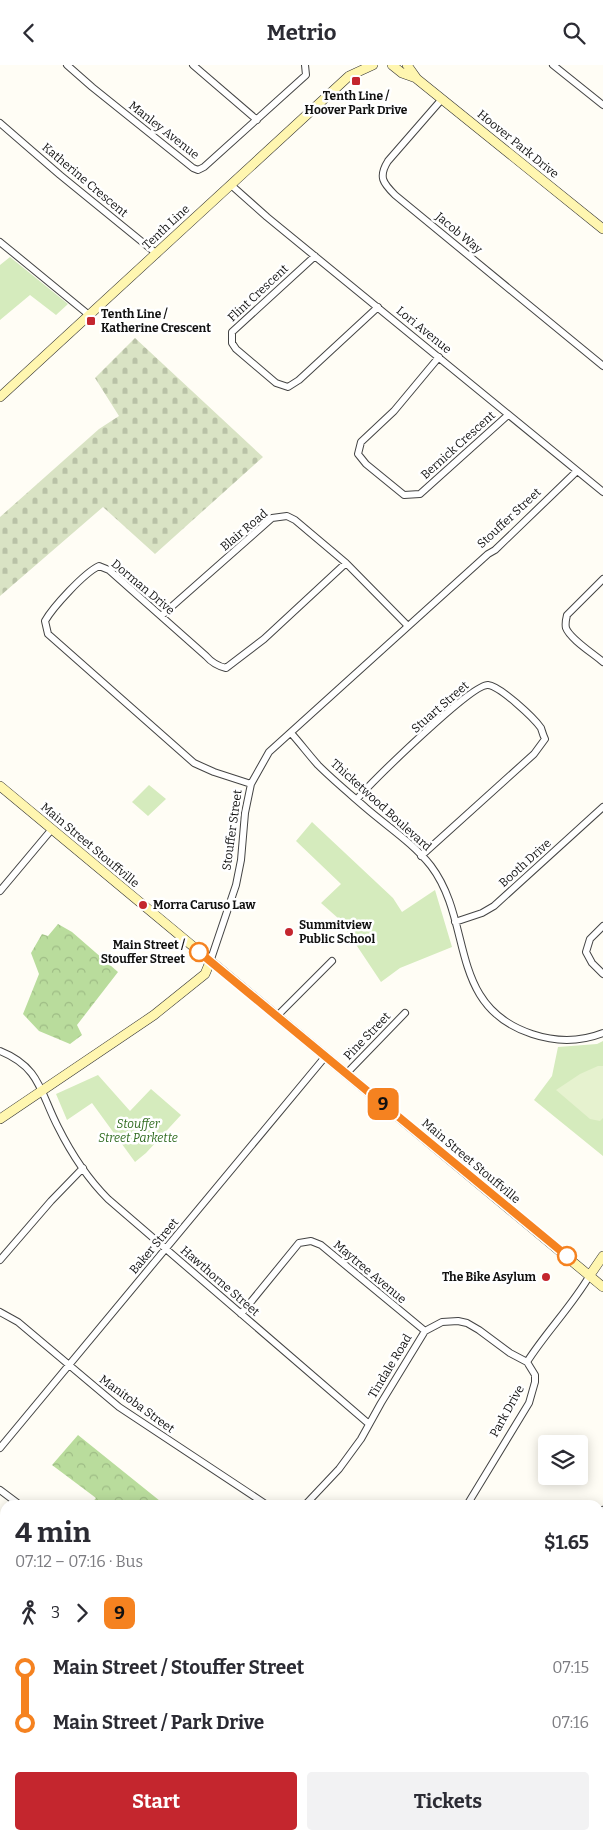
<!DOCTYPE html>
<meta charset="utf-8">
<style>
body{margin:0;font-family:Bitter,serif;background:#f2f2f3;color:#2b2b33;height:100vh;display:flex;flex-direction:column;font-size:19px;white-space:nowrap}
*{box-sizing:border-box;margin:0}
p{font-size:16px;color:#7c7c81}
.icon{flex:none;width:28px;height:28px;fill:none;stroke:currentColor;stroke-width:2;stroke-linecap:round;stroke-linejoin:round}
.map{position:relative;flex:1;overflow:hidden}
.panel{position:absolute;left:0px;top:1435px;width:604px;height:340px;display:flex;flex-direction:column;background:#fff;border-radius:15px 15px 0 0;box-shadow:0 2px 12px #0003}
.panel>*{flex:none}
.badge{padding:0 10px;border-radius:8px;font-size:18px;line-height:32px}
.buttons{position:absolute;left:538px;top:1370px;display:grid;gap:10px}
.buttons a{display:grid;place-items:center;width:50px;height:50px;border-radius:5px;background:#fff;box-shadow:0 2px 12px #0003;font-size:25px}
.map>.badge{position:absolute;translate:-50% -50%;box-shadow:0 0 0 2px #fff}
.legs{display:flex;align-items:center;gap:8px;height:55px;padding:0 15px;font-size:16px}
.legs p{margin-inline-start:auto}
.overview{display:flex;align-items:center;justify-content:space-between;height:85px;padding:0 15px}
h1{font-size:28px;font-weight:700;line-height:38px}
.cta{display:flex;gap:10px;margin-top:auto;padding:10px 15px}
.cta a{flex:1;height:58px;border-radius:5px;background:#c4262e;color:#fff;font-size:20px;font-weight:700;line-height:58px;text-align:center}
.cta a+a{background:#f2f2f3;color:#2b2b33}
ul{padding:0 15px;list-style:none}
li{display:flex;align-items:center;gap:18px;height:55px;font-size:19px}
li i{display:grid;place-items:center;width:8px;height:100%;margin:0 6px;background:currentColor}
li i::after{content:'';width:12px;height:12px;margin:-6px;border:4px solid;border-radius:50%;background:#fff}
li p{margin-inline-start:auto}
li:first-child i{background:linear-gradient(#0000 50%,currentColor 0)}
li:last-child i{background:linear-gradient(currentColor 50%,#0000 0)}
header{display:flex;justify-content:space-between;align-items:center;height:65px;padding:0 15px;background:#fff;font-size:22px;font-weight:700}
.map>svg:first-child{display:block}
.forest{fill:url(#forest-crowns)}
.cemetery{fill:url(#cemetery-stones)}
.park{fill:#d5ebbd}
.pitch{fill:#e6f2cf}
.lines{fill:none;stroke-linecap:round;stroke-linejoin:round}
.street-casing{stroke:#444;stroke-width:8}
.secondary-casing{stroke:#333;stroke-width:10}
.street{stroke:#fff;stroke-width:6}
.secondary{stroke:#fff6b0;stroke-width:9}
.line-1-casing{stroke:#fff;stroke-width:11}
.line-1{stroke:#f58220;stroke-width:8}
.poi-dot{fill:#c4262e;stroke:#fff;stroke-width:2}
.stop-1-dot{fill:#fff;stroke:#f58220;stroke-width:2.5}
.labels{text-anchor:middle;stroke-width:5;stroke-linejoin:round;paint-order:stroke}
.poi-label{font-size:12px;font-weight:bold;fill:#111;stroke:#fff;text-anchor:start}
.street-label{font-size:12px;fill:#111;stroke:#fff}
.stop-label{font-size:12px;font-weight:bold;fill:#111;stroke:#fff;text-anchor:end}
.park-label{font-size:12px;font-style:italic;fill:#2f6b1f;stroke:#fff}
</style>
<header><svg class="icon" aria-label="back" viewBox="0 0 24 24"><path d="M15 5l-7 7 7 7"/></svg>Metrio<svg class="icon" aria-label="search" viewBox="0 0 24 24"><circle cx="10" cy="10" r="6"/><path d="M15 15l6 6"/></svg></header>
<div class="map">
<svg width="603" height="1775" viewBox="0 0 603 1775">
<defs>
<pattern id="forest-crowns" width="20" height="18" patternUnits="userSpaceOnUse" patternTransform="scale(1.25)"><rect width="20" height="18" fill="#b9dc9c"/><path d="M2 6a3 3 0 1 1 6 0M12 15a3 3 0 1 1 6 0" fill="none" stroke="#9ebc85"/></pattern>
<pattern id="cemetery-stones" width="16" height="16" patternUnits="userSpaceOnUse" patternTransform="scale(1.25)"><rect width="16" height="16" fill="#d9e3c4"/><path d="M2 7V4a2 2 0 0 1 4 0v3zM10 15v-3a2 2 0 0 1 4 0v3z" fill="#b9c2a7"/></pattern>
</defs>
<rect width="100%" height="100%" fill="#fffdf5"/>
<path class="forest" d="M58,859L72,867L118,907L77,960L82,970L70,979L39,966L23,949L39,909L31,888L42,869L48,871Z
M78,1370L165,1440H90L96,1433L52,1400Z
M5,1537V1587L0,1583V1543Z"/>
<path class="cemetery" d="M135,273L263,392L155,489L103,442L0,531V452L99,364L119,351L95,313Z"/>
<path class="park" d="M10,192L68,239L56,250L30,230L0,255V200Z
M149,720L166,734L148,751L132,737Z
M312,757L393,833L402,847L435,825L452,882L400,903L381,917L339,854L321,838L341,819L296,776Z
M603,976V1091L534,1035L552,1011L558,982L597,979Z
M98,1010L130,1046L151,1024L181,1050L146,1088L135,1097L92,1038L67,1055L56,1029Z"/>
<path class="pitch" d="M598,1001H603V1053L600,1056L590,1054L556,1025L580,1009Z"/>
<g class="lines">
<defs>
<path id="street" d="M67,0L92,22L193,103L198,105L204,102L306,10L305,0
M193,0L257,55
M553,0L603,40
M442,34L388,96C378,112 383,118 395,130L603,301
M0,58L60,110L157,189
M231,120L267,152L603,427
M0,177L89,250
M315,191L232,267V278L236,284L276,318L288,322L299,315L378,242
M439,292L394,346L361,377L358,389L366,399L404,430L420,429L508,350
M603,514L567,550C566,554 565,559 566,563C570,574 594,589 603,597
M161,551L272,453L287,451L295,455L346,498L408,561
M291,668C300,678 309,690 318,700C333,715 350,729 366,743C388,762 413,778 431,801C474,858 447,941 532,969C556,977 580,977 603,968
M251,719L214,707L194,698L48,569L45,556C53,542 84,508 99,501L109,505L206,591C212,598 217,601 226,603L264,574L346,498
M357,734C373,716 471,619 488,620C500,621 534,653 541,663C542,666 543,670 545,674L534,689L421,791
M0,826L52,764
M455,857L482,848L494,841L603,742
M603,861L590,874L586,887L592,898L603,909
M210,897L236,820L241,795L245,748L251,719L269,687L488,489L495,485L577,406
M277,951L332,896
M0,986C40,1002 40,1027 58,1062C71,1088 88,1114 108,1134L369,1359
M346,1009L405,948
M0,1195L51,1136L83,1103
M0,1247L18,1257L119,1342L267,1440
M241,1249L299,1178L311,1176L321,1180L425,1266
M527,1297C546,1267 572,1241 590,1210
M0,1383L325,992
M0,1425L20,1440
M305,1440L339,1404L361,1374L381,1338L425,1266L442,1257L458,1256L467,1258L479,1265L510,1288L527,1297L535,1310V1317L529,1338L467,1440
M599,1452L603,1445
M599,1499L603,1503
M0,1622L5,1616
M599,1682L603,1677
M0,1766L5,1760
M122,1770H126
M368,1775L372,1770"/>
<path id="secondary" d="M392,0L402,8L416,13
M407,0L417,14L603,164
M0,332L349,11L373,0
M0,721L603,1222
M0,1054L154,950L205,909L210,897
M590,1210L603,1191
M0,1604L5,1608
M201,1770L207,1775"/>
</defs>
<use href="#street" class="street-casing"/>
<use href="#secondary" class="secondary-casing"/>
<use href="#street" class="street"/>
<use href="#secondary" class="secondary"/>
</g>
<g class="lines">
<defs>
<path id="line-1" d="M199,887L567,1191"/>
</defs>
<use href="#line-1" class="line-1-casing"/>
<use href="#line-1" class="line-1"/>
</g>
<g class="poi-dot">
<rect x="351" y="11" width="10" height="10" rx="2.5"/>
<rect x="86" y="251" width="10" height="10" rx="2.5"/>
<circle cx="143" cy="840" r="5"/>
<circle cx="289" cy="867" r="5"/>
<circle cx="546" cy="1212" r="5"/>
</g>
<g class="stop-1-dot">
<circle cx="199" cy="887" r="9"/>
<circle cx="567" cy="1191" r="9"/>
</g>
<g class="labels">
<g class="poi-label">
<text x="356" y="35" text-anchor="middle">Tenth Line /<tspan x="356" dy="14">Hoover Park Drive</tspan></text>
<text x="101" y="253">Tenth Line /<tspan x="101" dy="14">Katherine Crescent</tspan></text>
<text x="153" y="844">Morra Caruso Law</text>
<text x="299" y="864">Summitview<tspan x="299" dy="14">Public School</tspan></text>
<text x="536" y="1216" text-anchor="end">The Bike Asylum</text>
</g>
<g class="street-label">
<text transform="translate(164 65) rotate(38)" y="4">Manley Avenue</text>
<text transform="translate(518 79) rotate(39)" y="4">Hoover Park Drive</text>
<text transform="translate(85 115) rotate(40)" y="4">Katherine Crescent</text>
<text transform="translate(166 162) rotate(-43)" y="4">Tenth Line</text>
<text transform="translate(459 168) rotate(40)" y="4">Jacob Way</text>
<text transform="translate(258 228) rotate(-43)" y="4">Flint Crescent</text>
<text transform="translate(424 265) rotate(39)" y="4">Lori Avenue</text>
<text transform="translate(458 380) rotate(-42)" y="4">Bernick Crescent</text>
<text transform="translate(509 453) rotate(-43)" y="4">Stouffer Street</text>
<text transform="translate(244 465) rotate(-40)" y="4">Blair Road</text>
<text transform="translate(143 522) rotate(40)" y="4">Dorman Drive</text>
<text transform="translate(440 642) rotate(-41)" y="4">Stuart Street</text>
<text transform="translate(381 740) rotate(42)" y="4">Thicketwood Boulevard</text>
<text transform="translate(232 765) rotate(-82)" y="4">Stouffer Street</text>
<text transform="translate(90 780) rotate(40)" y="4">Main Street Stouffville</text>
<text transform="translate(525 798) rotate(-42)" y="4">Booth Drive</text>
<text transform="translate(367 971) rotate(-46)" y="4">Pine Street</text>
<text transform="translate(471 1096) rotate(40)" y="4">Main Street Stouffville</text>
<text transform="translate(154 1181) rotate(-50)" y="4">Baker Street</text>
<text transform="translate(370 1207) rotate(40)" y="4">Maytree Avenue</text>
<text transform="translate(220 1216) rotate(41)" y="4">Hawthorne Street</text>
<text transform="translate(390 1301) rotate(-59)" y="4">Tindale Road</text>
<text transform="translate(137 1339) rotate(36)" y="4">Manitoba Street</text>
<text transform="translate(507 1346) rotate(-61)" y="4">Park Drive</text>
</g>
<g class="stop-label">
<text x="185" y="884">Main Street /<tspan x="185" dy="14">Stouffer Street</tspan></text>
</g>
<g class="park-label">
<text x="138" y="1063">Stouffer<tspan x="138" dy="14">Street Parkette</tspan></text>
</g>
</g>
</svg>
<div class="buttons">
<a><svg class="icon" aria-label="layers" viewBox="0 0 24 24"><path d="M12 4l9 5-9 5-9-5zM3 14l9 5 9-5"/></svg></a>
</div>
<b class="badge" style="left:383px;top:1039px;background:#f58220;color:#111">9</b>
<section class="panel">
<div class="overview"><div><h1>4 min</h1><p>07:12 – 07:16 · Bus</p></div><b>$1.65</b></div>
<div class="legs"><svg class="icon" aria-label="walk" viewBox="0 0 24 24"><circle cx="13" cy="4" r="2"/><path d="M13 8l-2 6 4 7M11 14l-3 7M7 12l3-4h3l4 4"/></svg>3<svg class="icon" aria-label="forward" viewBox="0 0 24 24"><path d="M9 5l7 7-7 7"/></svg><b class="badge" style="background:#f58220;color:#111">9</b></div>
<ul>
<li><i style="color:#f58220"></i><b>Main Street / Stouffer Street</b><p>07:15</p></li>
<li><i style="color:#f58220"></i><b>Main Street / Park Drive</b><p>07:16</p></li>
</ul>
<div class="cta"><a>Start</a><a>Tickets</a></div>
</section>
</div>
